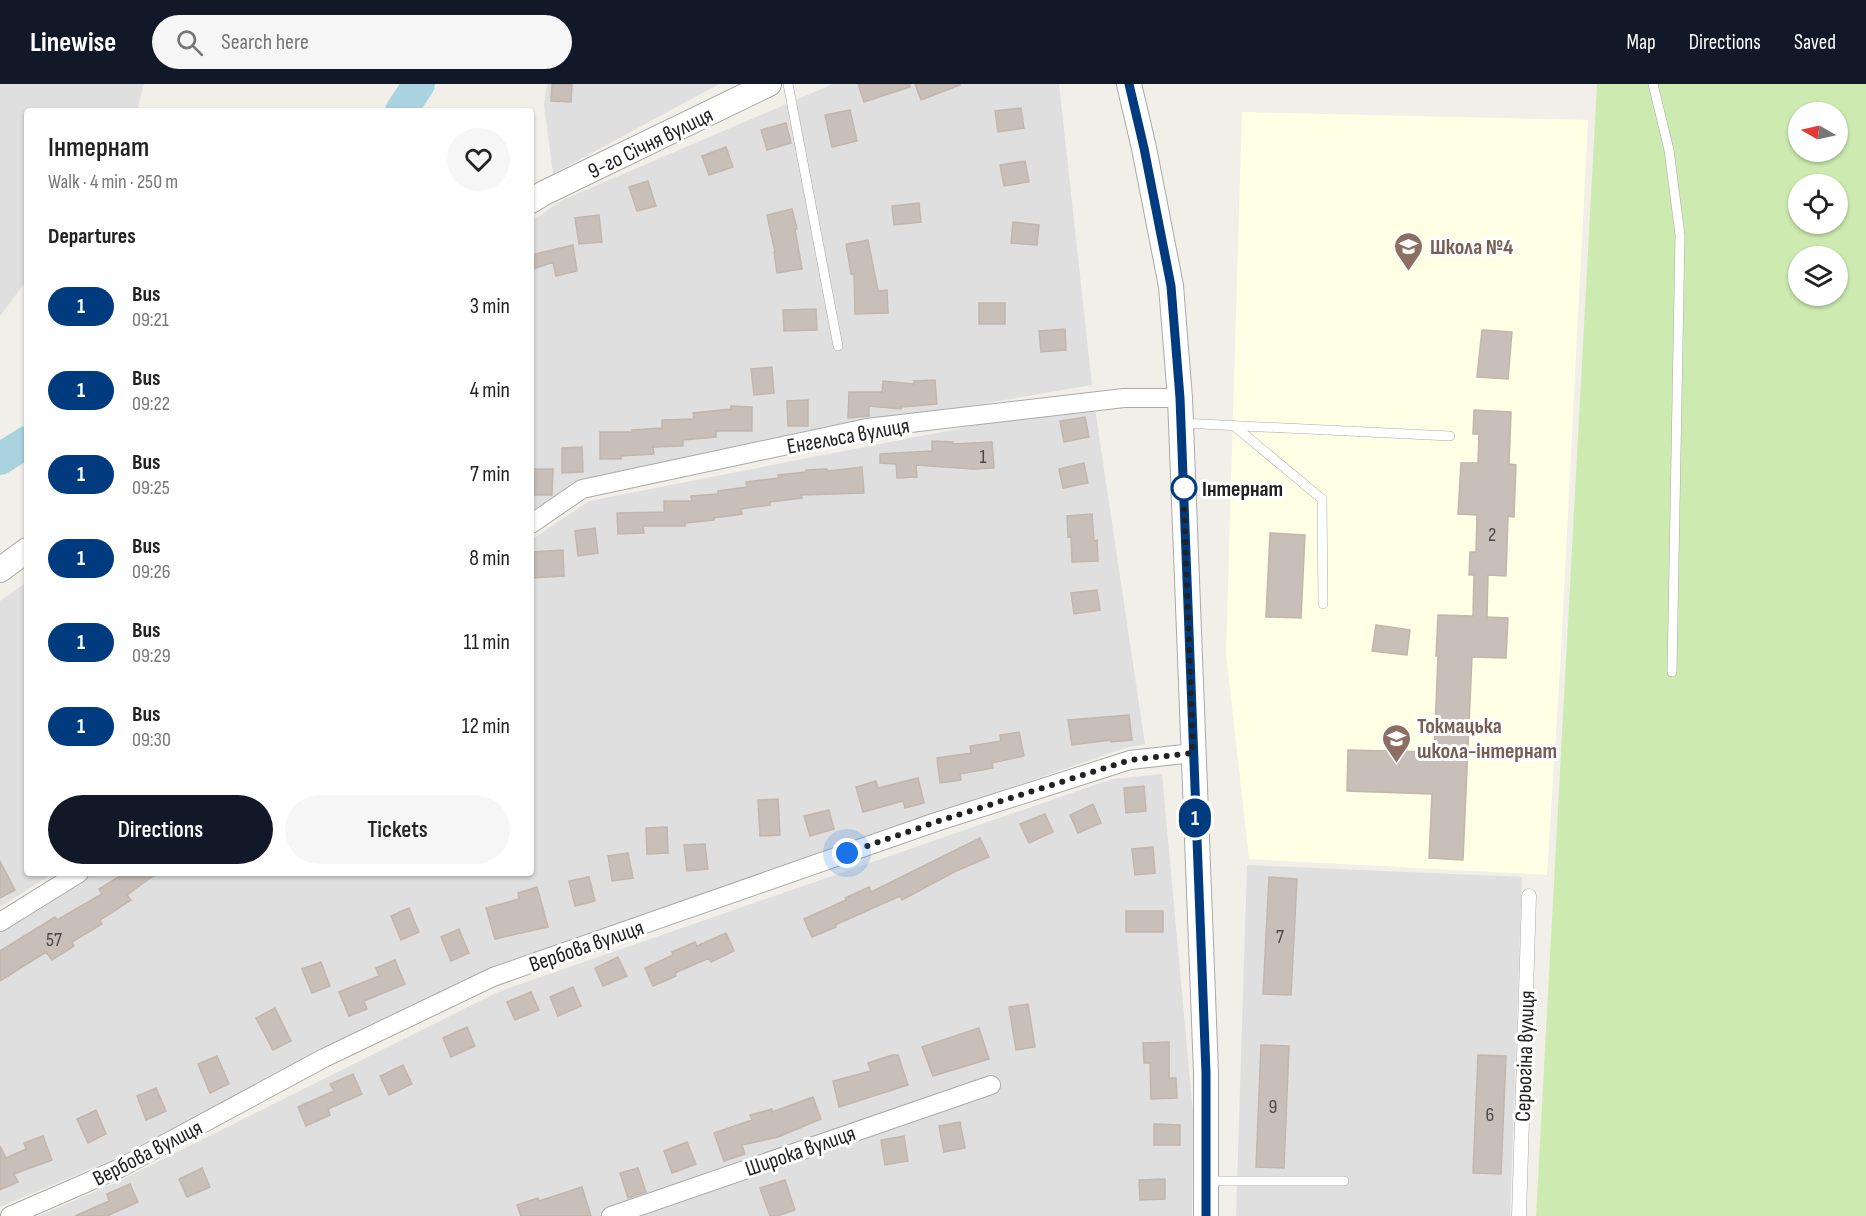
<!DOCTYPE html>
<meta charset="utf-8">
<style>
body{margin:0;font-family:"Sofia Sans Condensed",sans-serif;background:#f6f6f6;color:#222;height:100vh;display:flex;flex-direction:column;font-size:22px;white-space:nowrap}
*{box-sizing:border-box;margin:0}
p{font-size:20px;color:#767676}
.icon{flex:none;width:33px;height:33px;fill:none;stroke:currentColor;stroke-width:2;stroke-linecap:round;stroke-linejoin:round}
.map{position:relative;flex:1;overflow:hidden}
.panel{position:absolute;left:24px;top:24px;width:510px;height:768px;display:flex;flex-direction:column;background:#fff;border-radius:6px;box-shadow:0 2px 4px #0004}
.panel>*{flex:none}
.badge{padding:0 12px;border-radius:20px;font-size:21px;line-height:39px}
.needle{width:39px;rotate:279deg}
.controls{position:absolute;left:1788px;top:18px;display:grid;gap:12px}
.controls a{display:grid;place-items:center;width:60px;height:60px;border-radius:50%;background:#fff;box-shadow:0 2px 4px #0004;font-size:30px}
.you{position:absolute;width:30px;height:30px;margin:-15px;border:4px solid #fff;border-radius:50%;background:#1a73e8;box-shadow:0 0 0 9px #1a73e833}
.map>.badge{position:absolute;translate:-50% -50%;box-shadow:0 0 0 3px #fff}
h2{padding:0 24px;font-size:22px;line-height:54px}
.round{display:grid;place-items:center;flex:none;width:63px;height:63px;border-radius:32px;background:#f6f6f6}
.summary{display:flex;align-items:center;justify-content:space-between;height:102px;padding:0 24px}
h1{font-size:28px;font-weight:600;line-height:45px}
.button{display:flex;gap:12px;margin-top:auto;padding:12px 24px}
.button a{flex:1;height:69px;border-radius:36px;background:#111827;color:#fff;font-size:24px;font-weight:600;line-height:69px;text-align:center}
.button a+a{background:#f6f6f6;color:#222}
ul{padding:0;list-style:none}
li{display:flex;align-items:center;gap:18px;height:84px;padding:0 24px}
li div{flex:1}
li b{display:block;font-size:22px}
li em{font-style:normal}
li .badge{min-width:66px;font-weight:700;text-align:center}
header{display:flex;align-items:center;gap:36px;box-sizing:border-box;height:84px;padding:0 30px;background:#111827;color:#fff}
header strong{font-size:28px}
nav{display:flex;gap:33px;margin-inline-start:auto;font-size:21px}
.search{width:420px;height:54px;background:#f6f6f6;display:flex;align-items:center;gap:15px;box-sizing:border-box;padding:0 21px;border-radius:33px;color:#767676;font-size:22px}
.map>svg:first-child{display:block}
.residential{fill:#e0dfdf}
.education{fill:#ffffe5}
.grass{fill:#cdebb0;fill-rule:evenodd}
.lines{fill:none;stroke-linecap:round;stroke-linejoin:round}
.river{stroke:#aad3df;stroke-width:32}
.building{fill:#c7bfb8;stroke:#c4b6ab;stroke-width:1.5}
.service-casing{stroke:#a9a9a9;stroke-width:10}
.pedestrian-casing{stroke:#a9a9a9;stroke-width:15}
.minor-casing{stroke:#a9a9a9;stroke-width:20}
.tertiary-casing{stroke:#a9a9a9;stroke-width:26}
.service{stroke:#fff;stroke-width:9}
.pedestrian{stroke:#fff;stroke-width:14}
.minor{stroke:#fff;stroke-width:18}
.tertiary{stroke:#fff;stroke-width:24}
.line-casing{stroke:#fff;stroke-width:14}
.line{stroke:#003b80;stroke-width:9}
.walk{stroke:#222;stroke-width:6;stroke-dasharray:0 10.8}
.stop-dot{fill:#fff;stroke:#003b80;stroke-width:3}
.labels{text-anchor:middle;stroke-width:6;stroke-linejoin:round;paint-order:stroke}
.number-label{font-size:20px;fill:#4b4948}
.street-label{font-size:22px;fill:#222;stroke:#fff}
.education-label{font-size:22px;font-weight:bold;fill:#785e54;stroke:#fff;text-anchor:start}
.stop-label{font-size:22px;font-weight:bold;fill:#222;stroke:#fff;text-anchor:start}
</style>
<header>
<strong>Linewise</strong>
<div class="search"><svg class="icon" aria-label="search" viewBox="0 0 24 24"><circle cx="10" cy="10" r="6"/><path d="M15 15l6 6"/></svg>Search here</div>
<nav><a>Map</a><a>Directions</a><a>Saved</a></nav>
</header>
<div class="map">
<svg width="1866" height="1132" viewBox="0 0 1866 1132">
<rect width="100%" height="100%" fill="#f2efe9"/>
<path class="residential" d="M0,0H144L137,27H27V196L0,232Z
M547,0H719L553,90L544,20Z
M833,0H1059L1092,301L864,340L577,397L531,428V138L560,117Z
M1094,318L1145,660L1125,664L489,884L111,1076L0,1123V847L93,789H531V456L589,417Z
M27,498V789H54L0,823V517Z
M1162,690L1193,1029L1192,1132H39L119,1097L500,907L1112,695Z
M1247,781L1522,793L1510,1132H1236Z"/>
<path class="education" d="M1242,28L1588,36L1560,585L1547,791L1249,775L1226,569Z"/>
<path class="grass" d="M1597,0H1866V1132H1536ZM1798,28H1838V68H1798ZM1798,100H1838V140H1798ZM1798,172H1838V212H1798Z"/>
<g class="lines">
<path class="river" d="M401,27L419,0
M0,375L27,358"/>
</g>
<path class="building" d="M552,0H572L571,18L551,17Z
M858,0H910V3L864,18Z
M915,0H959L960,1L921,16Z
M1021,24L1024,44L998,48L995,27Z
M850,26L857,57L832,63L825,31Z
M786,39L791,59L767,66L761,46Z
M726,63L733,83L709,91L702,72Z
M1025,77L1029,98L1004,102L1000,81Z
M648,97L656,122L637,127L629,103Z
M919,119L921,138L894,141L892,122Z
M792,125L797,145H795L802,185L777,189L774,168H775L767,131Z
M599,131L602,158L579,160L575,134Z
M1013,138L1039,141L1037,161L1011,159Z
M868,156L878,207L887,206L888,229L855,230L854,189L851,190L846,160Z
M573,161L577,187L556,192L553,178L531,186V171Z
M979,219H1005V240H979Z
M816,225L817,246L784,247L783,226Z
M1065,245L1066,266L1041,268L1039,247Z
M1482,246L1512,248L1508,295L1477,293Z
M772,283L774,309L754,311L751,285Z
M935,296L937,320L901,323V325L869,322V332L848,334L849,308H882L883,297L914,300V297Z
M808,316V342H788L787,317Z
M731,322L752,323V347H716V353L683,356V362L653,363L654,370L621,372V375H600V348H632V346L662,344V336L694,335L693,329L731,325Z
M1474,326L1511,328L1509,380L1516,381L1514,433L1508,432L1506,492L1488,491L1487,533L1508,534L1506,574L1472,573L1463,776L1429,774L1432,710L1347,707L1348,666L1434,668L1438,572H1436L1438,531L1473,532L1474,491H1469L1470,468H1476L1477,431L1458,430L1461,379H1478L1479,350H1473Z
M1085,333L1089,353L1064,358L1060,337Z
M932,357L953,358V360L992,358L994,384L973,385L916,381L917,393L897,394L896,380L880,379V370L932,367Z
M582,363L583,388L562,389V364Z
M1084,379L1088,399L1063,404L1059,385Z
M862,383L864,409L801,411L802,414L770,418V421L741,425L742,430L714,434V436L685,439V442H643L644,449L618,450L617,429L664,428V417H692L691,412L718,410V407L747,403L746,398L779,394L778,391L806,388V386L827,385V387Z
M532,385H553L552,411H532Z
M1092,430L1094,457L1097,456L1098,477L1072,478L1071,452L1068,453L1067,432Z
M595,444L598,469L578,472L575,447Z
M1270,449L1305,451L1301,534L1266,533Z
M563,466L564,492L531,494V468Z
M1097,506L1100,526L1074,530L1071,509Z
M1376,541L1410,546L1407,571L1372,567Z
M1129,631L1132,656L1111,658V656L1072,661L1068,636Z
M1019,648L1024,672L992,679L993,684L960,690L961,696L940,699L937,674L971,669L970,662L1001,657L1000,651Z
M918,694L924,719L905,724L903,717L863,728L856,703L876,697L878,704Z
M1144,702L1146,727L1126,729L1124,704Z
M778,715L780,751L760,752L758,716Z
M1093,720L1101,739L1078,749L1070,731Z
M829,726L834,745L810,752L804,732Z
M1045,730L1053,748L1029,759L1020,740Z
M667,743L668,769L647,770L646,744Z
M980,754L989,773L956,787L902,816L900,812L835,841L836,843L812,853L804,835L846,816L845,814L869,803L871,808Z
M705,760L708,785L687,787L684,761Z
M1153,763L1155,789L1135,791L1132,765Z
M628,769L633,794L612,797L608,772Z
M0,777L15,806L0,814Z
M125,789H157L127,811L131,816L100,836L102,840L72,858L74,862L52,876L46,868L0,897V867L55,833L57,836L102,810L99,805Z
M589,793L595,817L575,822L569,797Z
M1269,793L1297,795L1291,911L1263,910Z
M537,803L548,843L495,855L486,824L519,815L518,809Z
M409,824L419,848L401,856L391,832Z
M1126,827H1163V848H1126Z
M459,845L469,869L451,877L441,853Z
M726,849L734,867L711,878L709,874L675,889L676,892L653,902L645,884L673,871L672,868L695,858L697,862Z
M618,873L627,892L603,902L595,884Z
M395,876L405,900L364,917L367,925L349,932L339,908L379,892L376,884Z
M321,878L330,902L312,909L302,885Z
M573,903L581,922L558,932L550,913Z
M531,908L539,926L515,936L507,918Z
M1028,920L1035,963L1016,966L1009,923Z
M275,924L291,957L273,966L256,934Z
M467,943L475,962L451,973L443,954Z
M979,944L989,975L933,992L922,963Z
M1169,958V994H1176L1177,1014L1151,1015L1150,979H1144L1143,959Z
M1261,961L1289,962L1284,1084L1256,1083Z
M892,971H898L908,1001L839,1023L833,997L871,987L868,979Z
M1478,971L1506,972L1501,1090L1473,1089Z
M217,972L229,1000L210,1009L198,980Z
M403,981L412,1000L389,1011L380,992Z
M353,990L362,1010L328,1025L330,1031L306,1042L298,1023L334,1007L330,1000Z
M156,1004L166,1027L146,1036L137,1012Z
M813,1013L821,1035L778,1053L742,1061L745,1070L724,1077L714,1049L752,1036L750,1031L772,1025V1028Z
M96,1026L106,1050L88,1059L77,1035Z
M960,1038L965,1064L944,1068L939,1042Z
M1154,1040L1180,1041V1061H1154Z
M43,1052L52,1076L14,1090L18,1098L0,1106V1062L6,1074L26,1065L24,1059Z
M904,1052L908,1077L885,1081L881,1056Z
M687,1058L696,1080L672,1089L664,1067Z
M202,1084L210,1103L187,1113L179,1095Z
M638,1084L646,1108L628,1114L620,1089Z
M1165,1095V1115L1140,1116L1139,1096Z
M785,1096L795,1126L777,1132H770L760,1104Z
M130,1100L138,1118L107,1132H75L109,1117L107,1110Z
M582,1103L591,1132H521L517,1121L538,1114L539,1117Z"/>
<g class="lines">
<defs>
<path id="service" d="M788,0L838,262
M1653,0L1669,66L1680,151L1672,588
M1181,339L1450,352
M1233,341L1322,415L1323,520
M1206,1097H1344"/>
<path id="pedestrian" d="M1519,1132L1529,812"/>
<path id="minor" d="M531,440L582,405L867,344L1124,314H1180
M0,838L79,789
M10,1132L120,1084L324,974L493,893L936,738L1130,676L1193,669
M611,1132L991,1001"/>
<path id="tertiary" d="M1129,0L1144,64L1171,202L1180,314L1206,989V1132
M531,117L544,109L769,0
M0,486L27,466"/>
</defs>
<use href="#service" class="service-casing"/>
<use href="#pedestrian" class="pedestrian-casing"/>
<use href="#minor" class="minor-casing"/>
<use href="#tertiary" class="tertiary-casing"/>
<use href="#service" class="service"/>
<use href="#pedestrian" class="pedestrian"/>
<use href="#minor" class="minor"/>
<use href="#tertiary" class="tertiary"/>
</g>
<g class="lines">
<defs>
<path id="line" d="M1129,0L1144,64L1171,202L1180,314L1206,989V1132"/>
</defs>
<use href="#line" class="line-casing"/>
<use href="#line" class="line"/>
<path class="walk" d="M847,769L936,738L1130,676L1193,669L1183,394L1184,404"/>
</g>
<defs>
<symbol id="school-pin" viewBox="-11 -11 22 30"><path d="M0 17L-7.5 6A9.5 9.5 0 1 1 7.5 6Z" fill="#8d6e63" stroke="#fff"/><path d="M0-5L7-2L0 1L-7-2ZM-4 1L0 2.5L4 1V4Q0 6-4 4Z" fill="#fff"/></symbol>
</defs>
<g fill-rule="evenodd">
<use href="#school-pin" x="1392" y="146" width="33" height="45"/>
<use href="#school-pin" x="1380" y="638" width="33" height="45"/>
</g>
<circle class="stop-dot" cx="1184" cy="404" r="12"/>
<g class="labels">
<g class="number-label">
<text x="983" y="379">1</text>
<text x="1492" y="457">2</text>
<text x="1280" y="859">7</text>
<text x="54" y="862">57</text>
<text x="1273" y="1029">9</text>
<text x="1490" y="1037">6</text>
</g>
<g class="street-label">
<text transform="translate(650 58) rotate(-26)" y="8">9-го Січня вулиця</text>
<text transform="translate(848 351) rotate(-10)" y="8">Енгельса вулиця</text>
<text transform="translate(586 861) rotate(-19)" y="8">Вербова вулиця</text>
<text transform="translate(1524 972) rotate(-88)" y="8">Серьогіна вулиця</text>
<text transform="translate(800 1066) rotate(-19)" y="8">Широка вулиця</text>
<text transform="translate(147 1068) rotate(-27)" y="8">Вербова вулиця</text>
</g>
<g class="education-label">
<text x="1430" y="170">Школа №4</text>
<text x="1417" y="649">Токмацька<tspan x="1417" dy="25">школа-інтернат</tspan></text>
</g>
<g class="stop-label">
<text x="1202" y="412">Інтернат</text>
</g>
</g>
</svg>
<div class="controls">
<a><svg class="needle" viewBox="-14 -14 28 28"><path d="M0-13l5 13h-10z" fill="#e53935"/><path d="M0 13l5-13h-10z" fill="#767676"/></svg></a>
<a><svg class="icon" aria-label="locate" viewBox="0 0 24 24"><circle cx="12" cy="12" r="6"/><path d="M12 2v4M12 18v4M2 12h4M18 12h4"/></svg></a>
<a><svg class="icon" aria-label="layers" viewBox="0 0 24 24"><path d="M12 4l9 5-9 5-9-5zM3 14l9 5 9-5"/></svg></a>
</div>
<div class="you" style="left:847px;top:769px"></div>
<b class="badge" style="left:1195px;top:734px;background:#003b80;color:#fff">1</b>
<section class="panel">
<div class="summary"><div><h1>Інтернат</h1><p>Walk · 4 min · 250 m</p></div><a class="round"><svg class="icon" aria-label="heart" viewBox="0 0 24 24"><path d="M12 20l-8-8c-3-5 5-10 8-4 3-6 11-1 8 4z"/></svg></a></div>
<h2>Departures</h2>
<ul>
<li><span class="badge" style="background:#003b80;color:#fff">1</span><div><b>Bus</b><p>09:21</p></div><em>3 min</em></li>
<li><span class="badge" style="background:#003b80;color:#fff">1</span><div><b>Bus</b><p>09:22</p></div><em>4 min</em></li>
<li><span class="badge" style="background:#003b80;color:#fff">1</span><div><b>Bus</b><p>09:25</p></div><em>7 min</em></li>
<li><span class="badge" style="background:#003b80;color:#fff">1</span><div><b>Bus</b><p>09:26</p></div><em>8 min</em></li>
<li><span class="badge" style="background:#003b80;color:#fff">1</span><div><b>Bus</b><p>09:29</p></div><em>11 min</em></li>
<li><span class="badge" style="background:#003b80;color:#fff">1</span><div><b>Bus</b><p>09:30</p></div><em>12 min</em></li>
</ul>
<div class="button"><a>Directions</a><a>Tickets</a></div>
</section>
</div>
